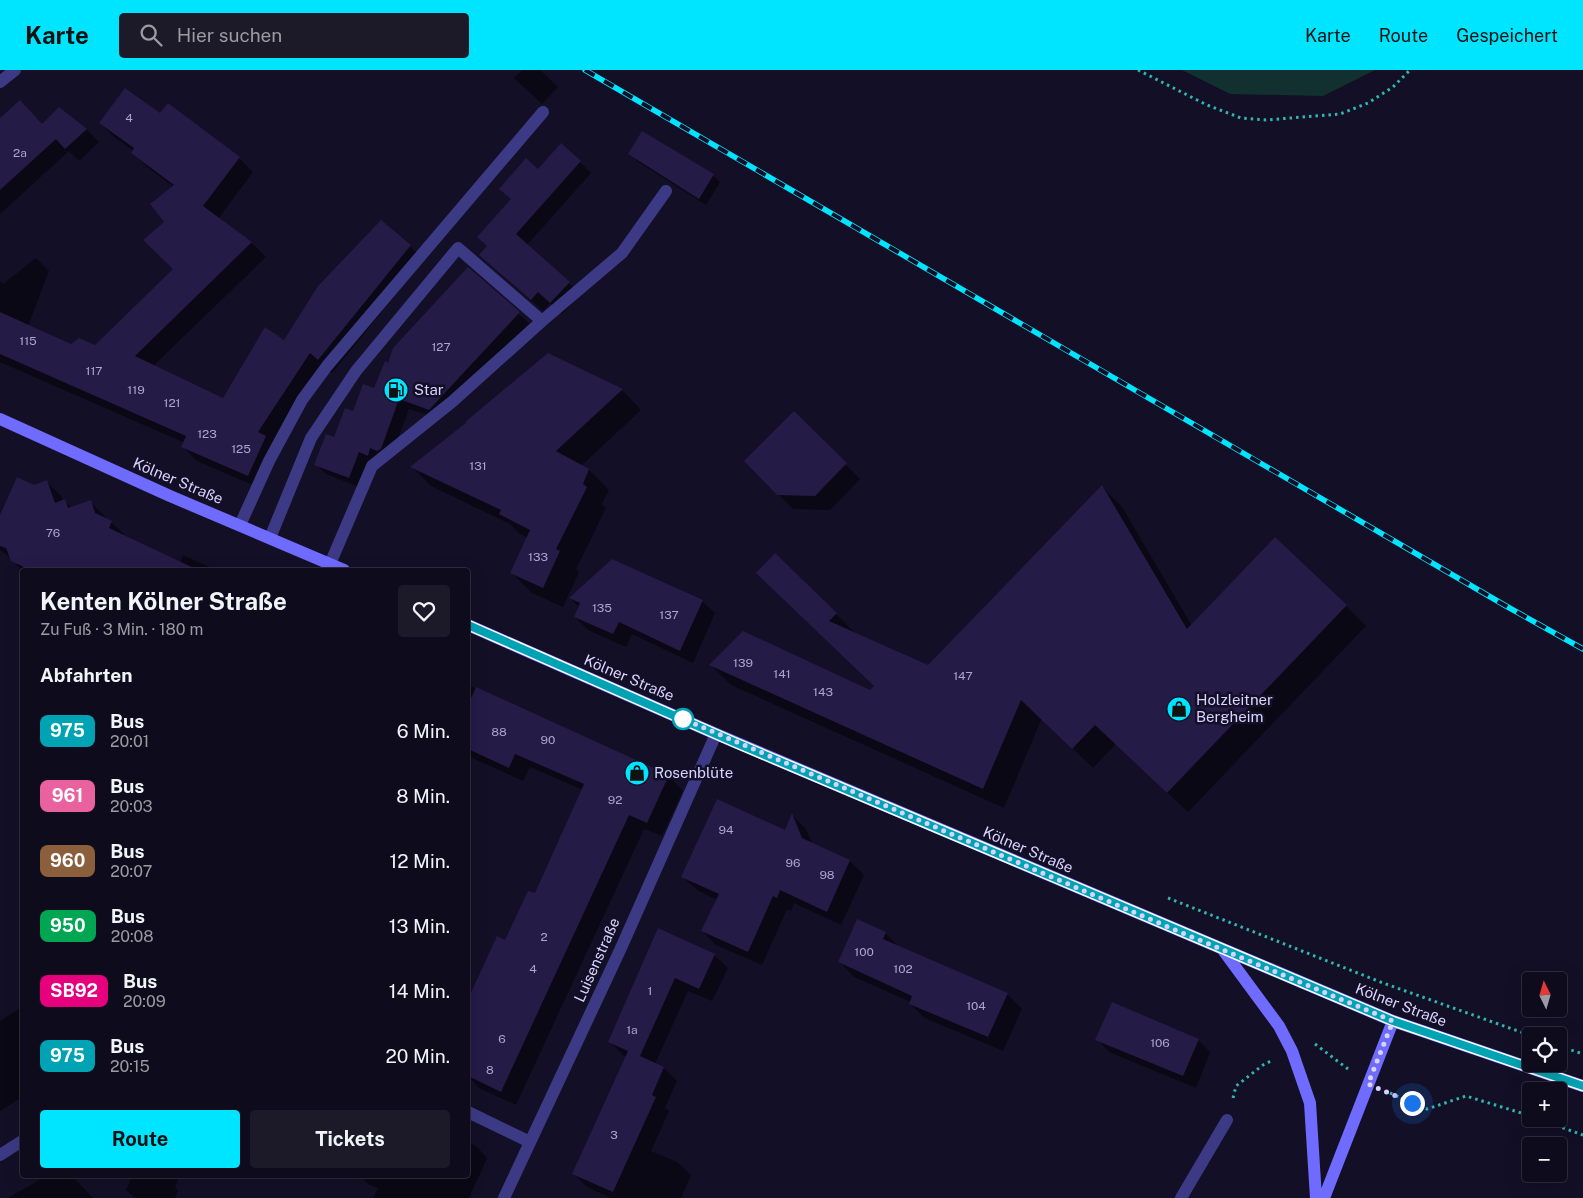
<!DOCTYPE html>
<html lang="de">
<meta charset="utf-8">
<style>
body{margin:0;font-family:"Public Sans",sans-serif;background:#1c1929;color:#f1f3f6;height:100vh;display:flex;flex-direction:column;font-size:19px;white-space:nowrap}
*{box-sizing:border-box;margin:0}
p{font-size:16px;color:#9b9ba3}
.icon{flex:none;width:28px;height:28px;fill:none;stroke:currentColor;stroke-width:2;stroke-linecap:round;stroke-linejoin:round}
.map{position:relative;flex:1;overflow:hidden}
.panel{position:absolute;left:20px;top:498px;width:450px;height:610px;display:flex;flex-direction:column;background:#0e0b1c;border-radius:5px;box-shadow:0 5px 20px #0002,0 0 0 1px #2e2b3b}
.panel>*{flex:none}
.badge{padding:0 10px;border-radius:8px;font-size:18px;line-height:32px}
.needle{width:32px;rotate:355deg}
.buttons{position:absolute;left:1522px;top:902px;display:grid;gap:10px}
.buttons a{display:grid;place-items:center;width:45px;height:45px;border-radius:5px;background:#0e0b1c;box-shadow:0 5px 20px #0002,0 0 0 1px #2e2b3b;font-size:25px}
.you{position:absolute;width:25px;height:25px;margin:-12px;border:4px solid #fff;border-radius:50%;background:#1a73e8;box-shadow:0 0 0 8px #1a73e833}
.map>.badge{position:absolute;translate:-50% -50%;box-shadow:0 0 0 2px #fff}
h2{padding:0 20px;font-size:19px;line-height:45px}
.round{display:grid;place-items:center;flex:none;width:52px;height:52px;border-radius:5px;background:#1c1929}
.summary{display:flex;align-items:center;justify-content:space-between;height:85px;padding:0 20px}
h1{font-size:24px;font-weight:700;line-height:38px}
.button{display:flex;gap:10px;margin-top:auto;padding:10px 20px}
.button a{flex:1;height:58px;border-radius:5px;background:#00e5ff;color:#111;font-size:20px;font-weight:700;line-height:58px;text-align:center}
.button a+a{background:#1c1929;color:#f1f3f6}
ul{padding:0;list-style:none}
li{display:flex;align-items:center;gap:15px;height:65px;padding:0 20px}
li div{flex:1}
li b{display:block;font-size:19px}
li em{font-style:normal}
li .badge{min-width:55px;font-weight:700;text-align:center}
header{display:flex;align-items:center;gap:30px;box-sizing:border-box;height:70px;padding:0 25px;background:#00e5ff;color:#111}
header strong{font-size:24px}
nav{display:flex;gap:28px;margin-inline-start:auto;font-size:18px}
.search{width:350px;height:45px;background:#1c1929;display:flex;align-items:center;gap:12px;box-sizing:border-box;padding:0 18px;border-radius:5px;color:#9b9ba3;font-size:19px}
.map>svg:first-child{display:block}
.green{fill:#12302f}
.shadow{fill:#0007}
.building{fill:#241b47}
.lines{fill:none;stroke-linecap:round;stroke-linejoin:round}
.path{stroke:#2fb8b0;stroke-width:3;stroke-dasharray:2.5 4;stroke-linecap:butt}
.lane{stroke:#3d3a85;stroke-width:12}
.street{stroke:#3d3a85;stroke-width:12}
.secondary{stroke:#6f6bff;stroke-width:12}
.rail-casing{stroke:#00e5ff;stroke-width:5.5}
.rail{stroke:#130f26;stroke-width:4;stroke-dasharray:11;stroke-linecap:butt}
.line-casing{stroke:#fff;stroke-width:11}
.line{stroke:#00a3b4;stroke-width:8}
.walk{stroke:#d9d4ff;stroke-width:5;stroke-dasharray:0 9}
.stop-dot{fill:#fff;stroke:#00a3b4;stroke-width:2.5}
.labels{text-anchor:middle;stroke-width:5;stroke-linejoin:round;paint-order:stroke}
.number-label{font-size:12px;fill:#aca6d1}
.poi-label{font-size:15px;fill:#d9d4ff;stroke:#130f26;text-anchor:start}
.street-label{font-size:15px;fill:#d9d4ff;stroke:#130f26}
</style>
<header>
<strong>Karte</strong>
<div class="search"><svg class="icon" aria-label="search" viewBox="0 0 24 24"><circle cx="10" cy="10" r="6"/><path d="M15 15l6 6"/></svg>Hier suchen</div>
<nav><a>Karte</a><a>Route</a><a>Gespeichert</a></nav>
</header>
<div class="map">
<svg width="1583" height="1128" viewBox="0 0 1583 1128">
<rect width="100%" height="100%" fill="#130f26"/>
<path class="green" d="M1182,0H1375L1323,26L1230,24Z"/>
<path class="shadow" d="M522,0H540L558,17L542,34L514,8Z
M59,38L87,60L99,72L79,91L69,81L0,144V50L42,55Z
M160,45L239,88L253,102L218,149L252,173L266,187L153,296L224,329L284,272L381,151L410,176L424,190L332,303L324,296L273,374L262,419L197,391L183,377L185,373L0,292V211L3,214L36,188L49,201L28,256L71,275L95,276L174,199L166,152L174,117L147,97L133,83L134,81L114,67L100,53Z
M630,84L713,105L720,112L706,135L637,91Z
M580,92L591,103L527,175L581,224L562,244L550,233L543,241L480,185L489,177L538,101Z
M468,199L529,253L440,349L409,339L390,389L381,387L359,417L326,404L316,394L354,342L375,320L388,294Z
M548,285L622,320L641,340L581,396L589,400L609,420L602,434L606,438L576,499L579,502L563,537L532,523L512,503L528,468L520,464L510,454L431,416L412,397L468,353L467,352Z
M794,343L860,409L830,440L793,439L745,391Z
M47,412L61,426L63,431H64L72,438L90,432L105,446L106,450L111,452L126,466L180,493L183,485L216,500H22V501L11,488L0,480V448Z
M1102,417L1122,437L1192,556L1346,536L1366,556L1188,742L1116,674L1093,698L1042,648L1004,738L731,615L711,595L871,622L875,616L778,523L836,544L856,564L928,596Z
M570,528L702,531L715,543L693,593L632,564L626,577L588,560L575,547L580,538Z
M468,615L669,706L683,721L662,766L644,759L516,1035L479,1018L468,1006V932L497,868L505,872L535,825L583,720L530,697L523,711L468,686Z
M792,745L806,759L812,773L850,791L864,805L841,855L794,833L791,841L787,839L762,895L716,875L702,861L717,830L697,820L683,807L785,761Z
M659,860L714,885L728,898L712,931L688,921L655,994L664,998L677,1011L665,1038L669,1041L651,1081L677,1092L691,1105L681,1128H611L587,1117L574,1104L627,987L623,985L609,971Z
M885,863L899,877L1007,924L1022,939L1003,981L925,948L910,934L911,932L854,907L840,892Z
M22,937V1027L0,1041V951Z
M1097,969L1198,970L1210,982L1196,1018L1109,982Z
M468,1072L476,1076L487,1088L469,1128H373L378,1118L368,1114L359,1105H468Z
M48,1105H71L93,1128H8Z
M133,1105H180L175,1117L178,1121L175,1128H135L126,1120Z"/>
<path class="building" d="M125,18L160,43L168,33L240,87L203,136L252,172L135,286L223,328L265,257L284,270L318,216L381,150L411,175L318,290L310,283L258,362L266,366L248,406L181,377L186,366L0,284V242L71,274L79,268L95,275L173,199L143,170L164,152L150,134L174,115L131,83L134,78L99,53Z
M20,30L42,54L59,37L87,59L65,79L53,66L56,69L0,120V48Z
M642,61L714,104L699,129L628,84Z
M561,73L581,91L516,164L570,212L550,233L538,222L531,230L479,185L487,176L477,167L511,129L499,119L526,88L538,99Z
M468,197L520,242L429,340L399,329L381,379L377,381L370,378L368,386L359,382L349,408L314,395L326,364L334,367L345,338L353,341L363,314L374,318L385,291L388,293L393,278Z
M548,283L623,319L556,381L589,399L583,414L587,417L556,479L560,481L543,518L510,503L530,460L499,444L501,440L410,397L467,352H465Z
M794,341L847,393L815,426L777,425L744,391Z
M17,407L34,415L47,410L55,433L65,429L68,438L91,430L95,443L112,451L109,458L198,500H30L11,491L6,478L0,476V445Z
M1102,415L1187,559L1275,467L1347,535L1167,723L1095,655L1072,679L1021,630L983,719L709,595L743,561L870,620L874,616L756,503L775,483L837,543L829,551L928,595Z
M612,489L703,530L680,581L619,552L613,564L574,547L580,533L569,528Z
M476,617L669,705L647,753L629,745L501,1022L468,1006V929L497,866L505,870L528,821L535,823L584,714L515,684L509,698L468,679V635Z
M717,729L785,760L792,743L802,768L850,790L827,842L780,820L777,828L773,826L748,882L701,861L719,824L681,807Z
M857,849L886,862L883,869L1008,923L988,967L909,934L912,926L838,892Z
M658,858L715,884L699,919L675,908L640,986L664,997L652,1025L656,1027L613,1122L572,1104L628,981L608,972Z
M1112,932L1199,969L1183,1006L1095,970Z"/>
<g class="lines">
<path class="path" d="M1138,0L1207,35L1241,48L1266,50L1340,44L1368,33L1393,17L1410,0
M1168,828L1383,913L1532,966
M1315,974L1348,999
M1559,976L1583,984
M1390,1023L1427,1039L1466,1026L1531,1046
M1233,1028L1236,1016L1263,995L1271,991
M1538,1049L1583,1065"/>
<path class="lane" d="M542,251L622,183L666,121
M240,455L269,391L302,330L327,296L543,42
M270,468L311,368L356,301L458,178L542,251L453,331L372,396L330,494"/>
<path class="street" d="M0,12L15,0
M468,1042L530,1072
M0,1085L22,1071
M504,1128L621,878L716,664
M1181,1128L1227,1050"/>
<path class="secondary" d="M0,349L170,426L344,500
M468,555L716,664L1393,951L1583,1016
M1223,880L1279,956L1292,981L1310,1033L1316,1128
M1324,1128L1393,951"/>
<defs>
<path id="rail" d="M585,0L1506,536L1583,579"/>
</defs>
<use href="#rail" class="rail-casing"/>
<use href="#rail" class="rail"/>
</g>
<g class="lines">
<defs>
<path id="line" d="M468,555L734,672L1393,951L1583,1016"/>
</defs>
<use href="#line" class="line-casing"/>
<use href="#line" class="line"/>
<path class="walk" d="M683,649L681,648L1173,859L1393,951L1368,1014L1412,1033"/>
</g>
<defs>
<symbol id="fuel-disc" viewBox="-11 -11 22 22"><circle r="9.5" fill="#00e5ff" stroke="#130f26"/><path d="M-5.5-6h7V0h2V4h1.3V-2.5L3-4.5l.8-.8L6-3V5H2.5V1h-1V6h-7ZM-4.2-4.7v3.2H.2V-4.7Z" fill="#111"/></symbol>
<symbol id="shop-disc" viewBox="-11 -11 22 22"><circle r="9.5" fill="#00e5ff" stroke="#130f26"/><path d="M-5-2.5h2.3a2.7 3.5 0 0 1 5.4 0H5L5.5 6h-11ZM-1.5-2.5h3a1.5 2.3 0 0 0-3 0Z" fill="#111"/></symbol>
</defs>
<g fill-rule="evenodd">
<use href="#fuel-disc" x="382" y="306" width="28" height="28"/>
<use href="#shop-disc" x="1165" y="625" width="28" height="28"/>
<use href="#shop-disc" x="623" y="689" width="28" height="28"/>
</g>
<circle class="stop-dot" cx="683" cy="649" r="10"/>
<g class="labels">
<g class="number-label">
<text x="129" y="52">4</text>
<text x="20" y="87">2a</text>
<text x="28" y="275">115</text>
<text x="441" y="281">127</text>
<text x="94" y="305">117</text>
<text x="136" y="324">119</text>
<text x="172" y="337">121</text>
<text x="207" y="368">123</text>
<text x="241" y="383">125</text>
<text x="478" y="400">131</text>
<text x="53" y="467">76</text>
<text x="538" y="491">133</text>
<text x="602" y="542">135</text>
<text x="669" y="549">137</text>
<text x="743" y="597">139</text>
<text x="782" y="608">141</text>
<text x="963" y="610">147</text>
<text x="823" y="626">143</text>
<text x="499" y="666">88</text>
<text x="548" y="674">90</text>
<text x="615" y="734">92</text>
<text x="726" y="764">94</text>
<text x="793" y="797">96</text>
<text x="827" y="809">98</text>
<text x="544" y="871">2</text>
<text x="864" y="886">100</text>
<text x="533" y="903">4</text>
<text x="903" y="903">102</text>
<text x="650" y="925">1</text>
<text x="976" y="940">104</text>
<text x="632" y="964">1a</text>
<text x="502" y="973">6</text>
<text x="1160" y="977">106</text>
<text x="490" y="1004">8</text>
<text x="614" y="1069">3</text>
</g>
<g class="poi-label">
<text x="414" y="325">Star</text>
<text x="1196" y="635">Holzleitner<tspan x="1196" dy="17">Bergheim</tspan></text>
<text x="654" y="708">Rosenblüte</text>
</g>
<g class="street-label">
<text transform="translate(178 411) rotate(23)" y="5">Kölner Straße</text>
<text transform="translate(629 608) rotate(23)" y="5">Kölner Straße</text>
<text transform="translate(1028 780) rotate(23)" y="5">Kölner Straße</text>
<text transform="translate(597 890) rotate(-66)" y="5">Luisenstraße</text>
<text transform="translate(1401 935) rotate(21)" y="5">Kölner Straße</text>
</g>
</g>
</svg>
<div class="buttons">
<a><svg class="needle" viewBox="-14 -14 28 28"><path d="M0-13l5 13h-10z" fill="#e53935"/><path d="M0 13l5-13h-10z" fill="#9b9ba3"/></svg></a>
<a><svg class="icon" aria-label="locate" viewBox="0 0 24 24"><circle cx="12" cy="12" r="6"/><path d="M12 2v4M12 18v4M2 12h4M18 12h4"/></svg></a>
<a>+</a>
<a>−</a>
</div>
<div class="you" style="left:1412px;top:1033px"></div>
<section class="panel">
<div class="summary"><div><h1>Kenten Kölner Straße</h1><p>Zu Fuß · 3 Min. · 180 m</p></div><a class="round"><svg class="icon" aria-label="heart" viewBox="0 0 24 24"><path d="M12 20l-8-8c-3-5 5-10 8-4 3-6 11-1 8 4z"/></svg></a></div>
<h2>Abfahrten</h2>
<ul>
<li><span class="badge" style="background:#00a3b4;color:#fff">975</span><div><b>Bus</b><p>20:01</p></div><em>6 Min.</em></li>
<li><span class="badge" style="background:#e9619e;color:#fff">961</span><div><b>Bus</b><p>20:03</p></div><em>8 Min.</em></li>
<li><span class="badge" style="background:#8b5e3c;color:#fff">960</span><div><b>Bus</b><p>20:07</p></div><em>12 Min.</em></li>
<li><span class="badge" style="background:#00a651;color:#fff">950</span><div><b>Bus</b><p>20:08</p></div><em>13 Min.</em></li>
<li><span class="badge" style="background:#e6007e;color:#fff">SB92</span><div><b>Bus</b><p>20:09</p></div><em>14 Min.</em></li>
<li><span class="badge" style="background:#00a3b4;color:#fff">975</span><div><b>Bus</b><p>20:15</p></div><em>20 Min.</em></li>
</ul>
<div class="button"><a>Route</a><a>Tickets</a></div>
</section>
</div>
